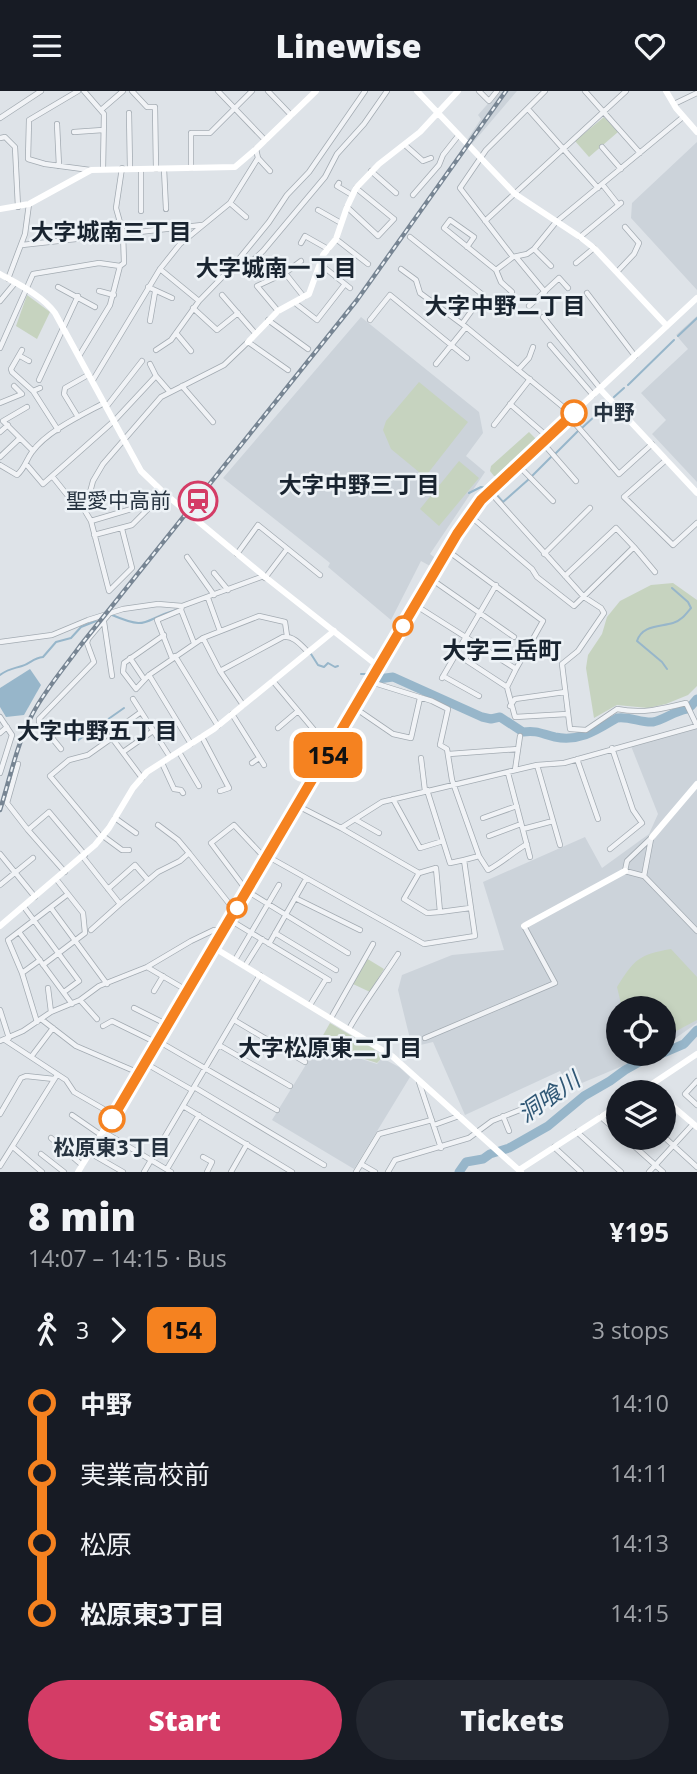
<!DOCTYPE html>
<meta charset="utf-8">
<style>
body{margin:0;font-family:"Open Sans","Noto Sans JP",sans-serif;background:#242831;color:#f1f3f6;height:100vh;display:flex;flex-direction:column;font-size:26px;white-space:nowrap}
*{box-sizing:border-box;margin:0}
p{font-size:23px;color:#9ea1a6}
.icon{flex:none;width:38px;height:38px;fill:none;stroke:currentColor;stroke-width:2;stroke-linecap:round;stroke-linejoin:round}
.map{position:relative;height:1081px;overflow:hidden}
.sheet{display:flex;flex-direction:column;background:#171b24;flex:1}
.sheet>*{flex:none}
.badge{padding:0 14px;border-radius:10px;font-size:24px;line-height:46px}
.tools{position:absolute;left:606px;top:905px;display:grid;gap:14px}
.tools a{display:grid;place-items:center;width:70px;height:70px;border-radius:50%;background:#171b24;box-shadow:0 4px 10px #0003;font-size:35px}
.map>.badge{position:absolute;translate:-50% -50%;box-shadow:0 0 0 4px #fff}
.legs{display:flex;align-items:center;gap:10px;height:77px;padding:0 28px;font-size:23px}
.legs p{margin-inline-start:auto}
.head{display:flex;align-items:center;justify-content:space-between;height:119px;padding:0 28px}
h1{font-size:38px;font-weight:800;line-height:52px}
.cta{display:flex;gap:14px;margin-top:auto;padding:14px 28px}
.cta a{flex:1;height:80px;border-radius:42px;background:#d43c66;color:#fff;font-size:28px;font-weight:800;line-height:80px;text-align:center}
.cta a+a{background:#242831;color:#f1f3f6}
ul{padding:0 28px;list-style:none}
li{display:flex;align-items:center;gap:24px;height:70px;font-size:26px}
li i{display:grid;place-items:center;width:10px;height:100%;margin:0 9px;background:currentColor}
li i::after{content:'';width:18px;height:18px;margin:-9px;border:5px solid;border-radius:50%;background:#171b24}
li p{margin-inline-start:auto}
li:first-child i{background:linear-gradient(#0000 50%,currentColor 0)}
li:last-child i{background:linear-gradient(currentColor 50%,#0000 0)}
header{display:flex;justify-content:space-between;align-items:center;height:91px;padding:0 28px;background:#171b24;font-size:32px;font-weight:800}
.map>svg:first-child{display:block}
.built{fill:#ccd3da}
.green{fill:#c6d3bf}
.water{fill:#97b6ca}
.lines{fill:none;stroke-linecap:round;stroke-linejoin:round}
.stream{stroke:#97b6ca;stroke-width:2}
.river{stroke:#97b6ca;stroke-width:9}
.street-casing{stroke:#a3abb2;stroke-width:6}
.street{stroke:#f1f3f6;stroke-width:4.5}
.secondary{stroke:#fff;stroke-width:6}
.rail-casing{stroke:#778593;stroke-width:4.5}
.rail{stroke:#edf2f6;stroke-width:2;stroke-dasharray:5;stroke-linecap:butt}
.line-1-casing{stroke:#fff;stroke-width:16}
.line-1{stroke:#f58220;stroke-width:10}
.stop-1-dot{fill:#fff;stroke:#f58220;stroke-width:3.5}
.labels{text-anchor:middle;stroke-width:5;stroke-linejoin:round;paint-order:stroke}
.stop-label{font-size:21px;font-weight:bold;fill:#263340;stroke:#edf2f6;text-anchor:start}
.poi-label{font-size:21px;fill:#263340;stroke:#edf2f6;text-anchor:end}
.neighbourhood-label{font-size:23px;font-weight:bold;fill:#192430;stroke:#edf2f6}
.water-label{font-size:23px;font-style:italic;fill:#2f5775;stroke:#edf2f6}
.quarter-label{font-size:24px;font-weight:bold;fill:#192430;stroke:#edf2f6}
</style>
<header><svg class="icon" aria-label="menu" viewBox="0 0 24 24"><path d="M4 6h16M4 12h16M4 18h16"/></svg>Linewise<svg class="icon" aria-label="heart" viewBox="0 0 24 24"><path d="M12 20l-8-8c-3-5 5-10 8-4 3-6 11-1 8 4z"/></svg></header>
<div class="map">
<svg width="697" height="1081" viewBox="0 0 697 1081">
<rect width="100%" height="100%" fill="#dee3e8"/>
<path class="built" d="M499,0H517L471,54L467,49L481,28L478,24Z
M697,51V199L631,127L632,112Z
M697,225V391L652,343L666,329L641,302L688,258L676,244Z
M361,226L479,321L483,342L466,365L485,381L430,463L437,468L432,476L421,470L391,529L328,476L330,472L223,387Z
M697,637V932L663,956V917H618V962L651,963L570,997L560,980L465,1024L433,951L412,956L398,899L402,884L452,864L504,859L483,791L585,746L602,777L649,743L658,723L631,655Z
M318,954L377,973L382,967L399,976L410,986L354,1078L272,1029Z"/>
<path class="green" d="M604,26L618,41L589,66L575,50Z
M27,204L50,221L37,248L16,235Z
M419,291L468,331L425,386L391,358L383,339L386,330Z
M529,341L538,350L499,385H494L490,380L491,375Z
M459,370L479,387L439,435L420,418Z
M673,492L697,509V595L688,604L666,613L648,617L617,614L594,627L586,577L588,564L602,543L607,526L620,510L651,494Z
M671,858L697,886V929L663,947V917H622L617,896C635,868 638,864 671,858Z
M366,867L384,878L370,901L353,893Z
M330,932L374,958L382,967L377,972L318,953Z"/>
<path class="water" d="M30,578L41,594L24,624L6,626L0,616V597Z"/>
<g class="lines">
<path class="stream" d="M678,245L697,227
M628,294L674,249
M614,306L624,297
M583,336L609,312
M556,362L579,339
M532,385L552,365
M469,402L481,396L487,397
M495,402L503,411L529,388
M112,524C150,540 141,529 176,519
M311,563L318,574L324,576L328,572L335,576L338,575
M667,578L662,571L637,550C642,534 659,536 673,532C681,530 686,523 691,517L688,511L672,497
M361,583H370L378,588
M0,584C8,578 12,578 22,575C30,573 33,567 43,566L56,551L71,547L81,536L96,530
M77,650L124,617"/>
<path class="river" d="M378,588L393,586L482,626L491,628L500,626L523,641C537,639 542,643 555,646C580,651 597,639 617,627C629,625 641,632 653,631C664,629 674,620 687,618
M691,615L697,608
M663,962L684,953L697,939
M459,1081L466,1071L483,1068L490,1063L509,1057L548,1035L584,1005L610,990L625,979L650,965L663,962"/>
<defs>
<path id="street" d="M78,0L29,29L28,68L45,73L90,79
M84,0L104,23L103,78
M132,0L147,16H155L156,78
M218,0L265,49
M268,0L291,24
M479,0L489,10L497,0
M585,0L640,62
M674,13L697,2
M528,18L598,97
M101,19L123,0
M129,22L130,77
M0,27L41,0
M57,33L59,75
M74,41L103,39
M0,47L5,46L15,56L18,116
M405,54L423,70L431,67
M602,56L621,78
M258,67L270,80
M191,77V42H210L252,0
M164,78L166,118
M371,80L396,102
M339,92L337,95L352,104
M602,93L617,112
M413,104L439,74L443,64L458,45
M230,112L246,126
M347,116L378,145L394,128L356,97
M318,119L341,132
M141,120V78
M485,130L626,0
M410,146L483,204L462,233L466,236L436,273
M580,146L621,112
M336,148L368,173
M301,152L305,145L328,158
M22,154L202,134
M467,156L474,146L450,129L444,137L496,179
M534,158L551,175
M513,166L460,97L486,59L545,0
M516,166L545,201
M250,172L263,160L325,86L337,63L364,33L387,0
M576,172L594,157
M320,173L350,197
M160,178L199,210
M401,178L416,189L420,202L462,233
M617,181L634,163L639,152L625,136
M285,182L304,206
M8,188L25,143L29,113
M58,196L95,216
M148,196L172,207
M99,200L114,204
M587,202L635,265
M222,204L255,242
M0,210L15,192
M295,212L317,229L345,193
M529,215L559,187L568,197
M193,217L217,239L238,222
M278,220L257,195L285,182L301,170
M510,221L512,201L501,191L496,179L513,166L527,163L534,158L556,131L683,26
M543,226L600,297
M268,229L308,258
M370,229L390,204L467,267
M150,230L155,201
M466,236L568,320L572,329L619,383L652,353
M176,242L191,260
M550,254L593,304
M0,257L33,183L99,172L120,175
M22,259L11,278L12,281L33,300L58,339
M156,259L171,249L199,210L234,174L269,131L287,104L309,81L365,0
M20,265L29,270
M79,265L110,214L120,175L124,172L123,142L116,117L122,77
M150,273L156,285
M518,279L529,267L533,256
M39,289L78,205
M93,289L160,178L180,153L230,112L258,67L256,58
M182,295L213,331
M33,300L40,297
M0,312L22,303L14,295
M510,313L548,346
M107,315L142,270
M27,316L3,330L33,360
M78,326L64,303L65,297L88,284
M494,334L530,288
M0,341L8,334
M542,351L576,390
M0,366L20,347
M666,369L624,406L673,454L697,432
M26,373L43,393L115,329L156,285L169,300
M0,374L17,384C25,377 26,369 32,361C47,340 82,324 104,312
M518,374L553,410
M52,385L68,405
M490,401L584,506L601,517L604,522L578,560L562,573L570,638L586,639L617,618C642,623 662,618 686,612L697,635
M469,424L532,478L537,486L574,515L634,456L655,481
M91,430L85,420L93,390L103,373L161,306L224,274L248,251L288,279
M122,438L132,477L109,500L91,430L155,411
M94,444L132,434L164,402
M237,463L258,434L320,484
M544,463L590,417
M187,466L214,504
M214,482L228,499
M565,485L616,437L634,456
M265,487L287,458
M431,488L514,546
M208,507L220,540
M415,514L516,578L543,530L448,460
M181,519L194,552
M104,531L112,585
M164,544L124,572L123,581L136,598L149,584L203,547
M0,551L52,544L88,529L123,518L158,513L182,515L264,485
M455,562L507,596
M175,565L218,635
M130,567L144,588
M172,567L157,529L181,519L182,515
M516,578L507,596L515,626L567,623
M220,580L283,546C293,544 301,554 308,561
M149,584L191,653
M443,585L479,605
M442,587L496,494
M273,590L330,658
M133,608L170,666
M243,614L220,580L203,547L259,525L285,531L287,545
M510,615L515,608L565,601
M355,617L393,643L411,647
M232,623L264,674
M0,626L12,644L0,682
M278,637L298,620
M0,642L7,636
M202,646L229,697L220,700
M112,647V642L141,621
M411,647L420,607
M61,658L39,631V628L94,571L87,552L88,548L109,523
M299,658L317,643
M123,661L153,640
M179,661L199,695
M449,663L518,658
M421,667L425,700
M577,668L598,728
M162,672L174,698L181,699L183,702
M252,672L259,667
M18,673L7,712L28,739
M537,674L560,754
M515,679L520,645
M508,682L530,766
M427,699L450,772L464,769
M393,708L420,757L443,750
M298,715L341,737L382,711L537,674L564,672L697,635
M115,727L136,742
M483,727L517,715
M356,729L379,742
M158,734L178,749L189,762
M341,737L419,782
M523,738L553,730
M103,745L122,759H129
M489,745L521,733
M101,746L50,685L69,669L88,664L112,647L142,687
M652,746L627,770L625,780L644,785L697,840
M610,758L642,732L633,719L612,657
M0,763L35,806
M267,765L424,853L475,845L464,769L479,765L452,689L447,658L440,654L448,618L432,610L371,591
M479,765L488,779C503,771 513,761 527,753
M83,766L120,813L158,781L180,770L189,762L235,820
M265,767L234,734L211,752L247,800L348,862
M436,777L440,821L427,822L404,808L419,782Z
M65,781L28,739L49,721L85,764
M644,785L651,748
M0,794L33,767
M108,798L135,774L148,789
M295,807L360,839
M24,816L79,890L64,901
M51,817L107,893
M440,821L470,817
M230,829L329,889
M91,839L120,813
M19,841L72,913
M275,842L336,879
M269,853L306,788
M235,869L279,794
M43,874L85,842L83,822L57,789
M245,875L262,848
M147,876L188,900
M22,882L40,869
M48,897L51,921
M154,900L163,885
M80,909L97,928
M310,914L326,888
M134,917L168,934
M0,919L9,947
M331,927L373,853
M41,928L76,955L139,982
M234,929L305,971
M37,931L22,882L8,849L68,803
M103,935L112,930L157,952
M349,938C364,911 382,888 398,863
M425,947L555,892L524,835
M5,949L66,989L74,1001L114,1024
M0,950L23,940L51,921L80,909L99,895L147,876L191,850L214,839L222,841
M158,950L277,1019
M219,954L290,995
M31,966L53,937
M145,972L192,999
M697,990L685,1003L697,1014
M419,991L441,1057
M194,996L324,1074
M183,1015L292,1081
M0,1023L21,987L26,985L54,988
M72,1024L101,1044
M503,1025L509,1040
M601,1026L618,1041
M434,1034L459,1025
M104,1041L171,1081
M577,1041L621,1081
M663,1045L697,1076
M624,1046L663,1081
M51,1047L82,1074
M13,1056L42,1081
M554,1056L581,1081
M90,1062L123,1081
M41,1063L64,1081
M203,1066L212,1071L207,1081
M361,1073L375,1081
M0,1075L57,984
M167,1078L199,1024
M144,1081L260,884
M231,1081L247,1053
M356,1081L379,1043L432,1029
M388,1081L395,1069L469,1047L492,1030L535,1013L555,1001
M649,1081L693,1033"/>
</defs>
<use href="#street" class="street-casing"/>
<use href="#street" class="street"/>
<path class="secondary" d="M417,0L515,103L580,146L594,157L667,235
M666,0L676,17L697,41
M0,118L29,113L91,79L235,76L256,58L316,0
M0,183C18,193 43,205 55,222L141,380L164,402L264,485L379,576
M248,251L278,220L309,203L323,164L336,148L347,116L356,97L379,73L420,41L458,0
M600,298L697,402
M652,746L697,693
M0,835L95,754L109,737L133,697L147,681L214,638L334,540
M524,835L625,780
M213,856L392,965L521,1081
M640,1001L697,963
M663,1007L697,1036
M519,1079L618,1015
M78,1081L157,952L469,424L509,382L697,207"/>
<defs>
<path id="rail" d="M0,719C10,687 17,652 33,622C46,598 64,577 80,555L357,209L506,0"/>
</defs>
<use href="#rail" class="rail-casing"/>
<use href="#rail" class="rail"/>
</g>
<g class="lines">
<defs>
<path id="line-1" d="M112,1028L457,443L481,409L574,322"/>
</defs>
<use href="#line-1" class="line-1-casing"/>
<use href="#line-1" class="line-1"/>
</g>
<defs>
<symbol id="station-ring" viewBox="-11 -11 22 22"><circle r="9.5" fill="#edf2f6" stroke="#d43c66" stroke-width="1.5"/><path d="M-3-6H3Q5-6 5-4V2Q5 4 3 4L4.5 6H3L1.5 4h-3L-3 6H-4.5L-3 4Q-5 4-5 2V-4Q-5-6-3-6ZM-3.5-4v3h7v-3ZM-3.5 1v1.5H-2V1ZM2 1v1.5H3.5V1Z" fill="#d43c66"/></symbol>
</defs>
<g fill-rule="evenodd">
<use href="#station-ring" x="176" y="388" width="44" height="44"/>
</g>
<g class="stop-1-dot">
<circle cx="574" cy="322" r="12"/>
<circle cx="403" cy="535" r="9"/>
<circle cx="237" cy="817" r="9"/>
<circle cx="112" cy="1028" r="12"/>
</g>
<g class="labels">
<g class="stop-label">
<text x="593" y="329">中野</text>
<text x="112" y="1064" text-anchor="middle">松原東3丁目</text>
</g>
<g class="poi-label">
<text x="171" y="417">聖愛中高前</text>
</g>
<g class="neighbourhood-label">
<text x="111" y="149">大字城南三丁目</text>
<text x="276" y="185">大字城南一丁目</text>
<text x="505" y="223">大字中野二丁目</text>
<text x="359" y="402">大字中野三丁目</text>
<text x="97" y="648">大字中野五丁目</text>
<text x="330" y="965">大字松原東二丁目</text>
</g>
<g class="water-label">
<text transform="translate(549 1006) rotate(-35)" y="8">洞喰川</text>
</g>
<g class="quarter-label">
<text x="502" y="568">大字三岳町</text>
</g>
</g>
</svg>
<div class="tools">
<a><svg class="icon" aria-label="locate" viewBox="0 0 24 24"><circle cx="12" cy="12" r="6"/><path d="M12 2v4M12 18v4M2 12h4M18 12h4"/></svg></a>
<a><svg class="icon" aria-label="layers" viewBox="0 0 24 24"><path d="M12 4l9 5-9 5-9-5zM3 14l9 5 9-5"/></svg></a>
</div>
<b class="badge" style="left:328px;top:664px;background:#f58220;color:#111">154</b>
</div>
<section class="sheet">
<div class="head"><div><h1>8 min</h1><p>14:07 – 14:15 · Bus</p></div><b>¥195</b></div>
<div class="legs"><svg class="icon" aria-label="walk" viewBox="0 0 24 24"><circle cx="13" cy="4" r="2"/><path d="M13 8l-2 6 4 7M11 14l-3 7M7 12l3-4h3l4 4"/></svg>3<svg class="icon" aria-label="forward" viewBox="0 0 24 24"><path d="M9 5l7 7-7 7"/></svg><b class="badge" style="background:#f58220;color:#111">154</b><p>3 stops</p></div>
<ul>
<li><i style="color:#f58220"></i><b>中野</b><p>14:10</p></li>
<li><i style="color:#f58220"></i><span>実業高校前</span><p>14:11</p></li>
<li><i style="color:#f58220"></i><span>松原</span><p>14:13</p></li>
<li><i style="color:#f58220"></i><b>松原東3丁目</b><p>14:15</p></li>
</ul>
<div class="cta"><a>Start</a><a>Tickets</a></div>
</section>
